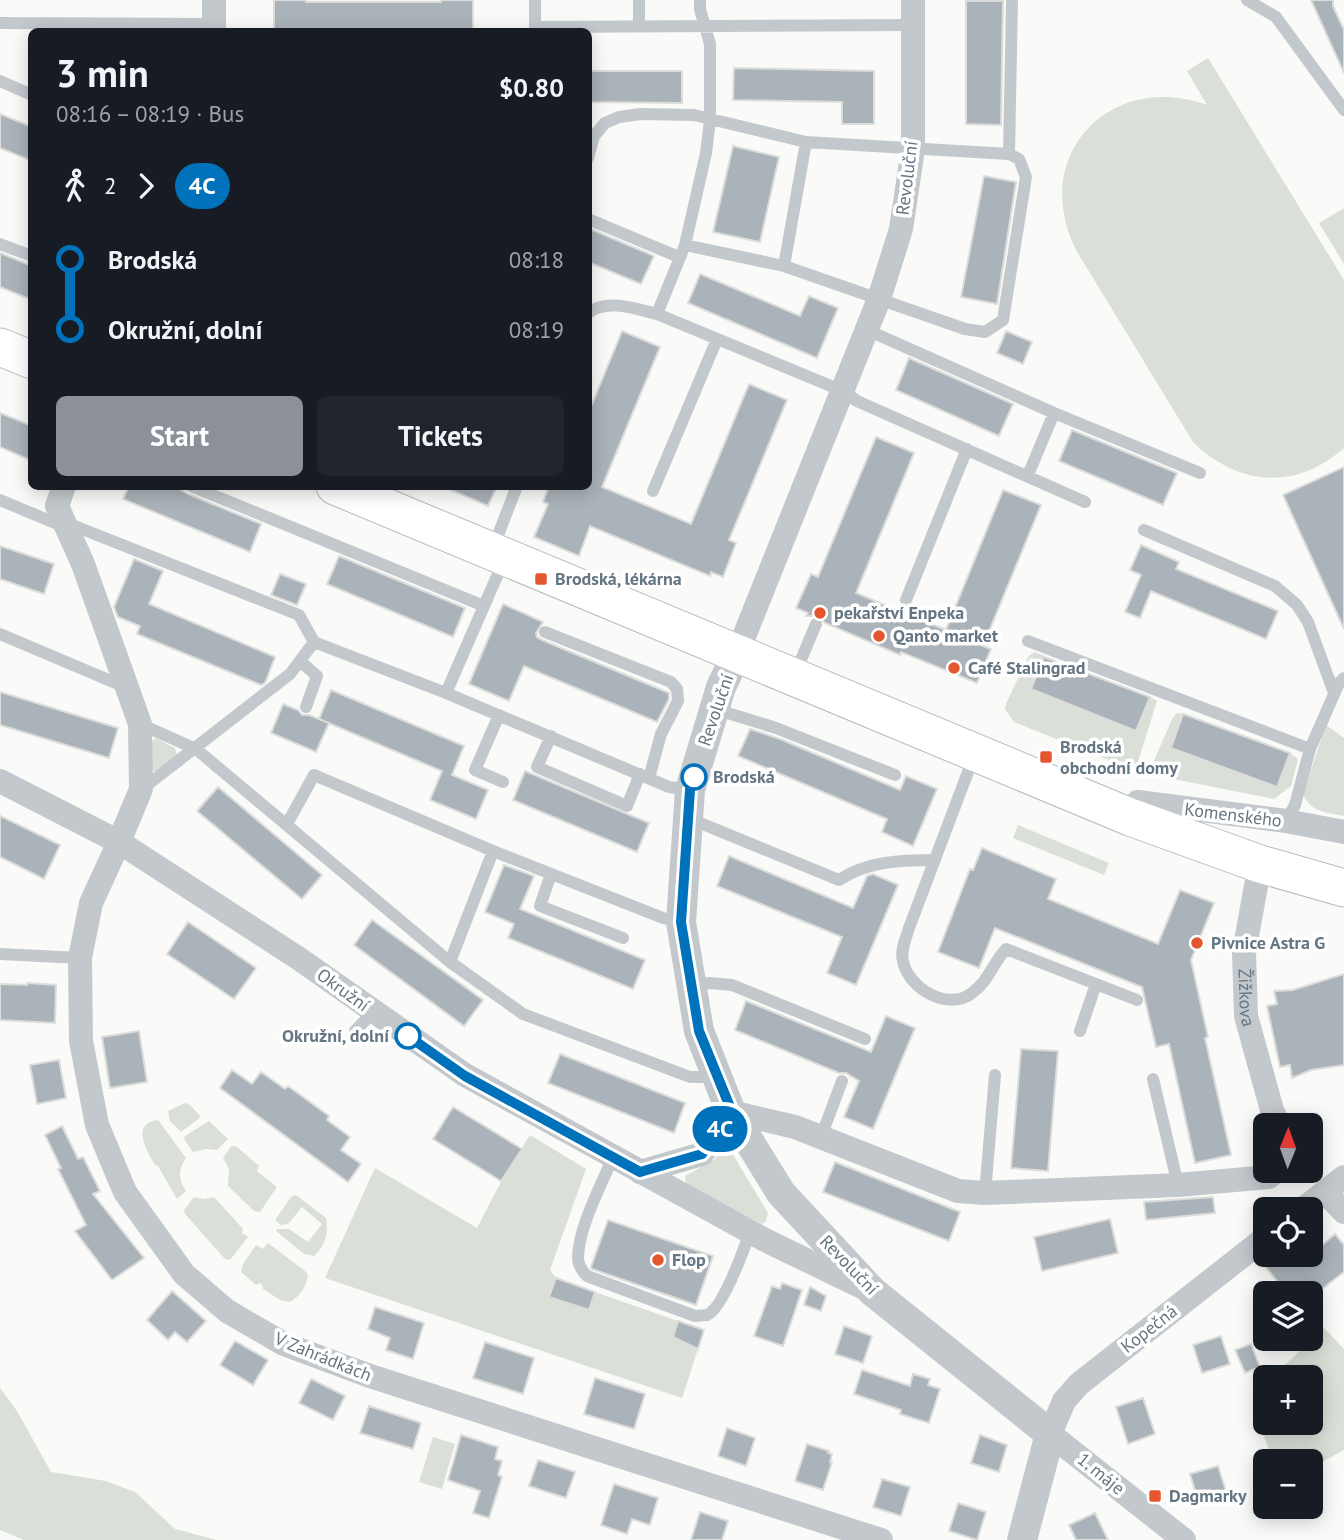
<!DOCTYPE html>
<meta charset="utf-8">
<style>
body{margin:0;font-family:"PT Sans",sans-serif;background:#20242c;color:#f1f3f6;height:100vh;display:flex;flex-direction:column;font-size:26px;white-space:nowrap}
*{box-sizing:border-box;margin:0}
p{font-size:23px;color:#9ea1a6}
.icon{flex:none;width:38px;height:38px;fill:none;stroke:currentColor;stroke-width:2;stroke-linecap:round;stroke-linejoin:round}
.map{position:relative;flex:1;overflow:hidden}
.sheet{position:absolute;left:28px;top:28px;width:564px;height:462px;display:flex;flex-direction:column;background:#171b24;border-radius:10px;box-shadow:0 4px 18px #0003}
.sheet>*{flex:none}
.badge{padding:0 14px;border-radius:23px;font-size:24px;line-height:46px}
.needle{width:46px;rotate:1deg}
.fabs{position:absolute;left:1253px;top:1113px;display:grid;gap:14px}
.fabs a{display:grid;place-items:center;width:70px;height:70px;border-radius:10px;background:#171b24;box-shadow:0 4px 18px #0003;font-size:35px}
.map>.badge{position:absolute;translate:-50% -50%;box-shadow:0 0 0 4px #fff}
.legs{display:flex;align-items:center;gap:10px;height:77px;padding:0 28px;font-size:23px}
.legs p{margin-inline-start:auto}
.head{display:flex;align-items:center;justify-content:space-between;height:119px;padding:0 28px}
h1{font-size:38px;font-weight:700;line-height:52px}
.action{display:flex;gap:14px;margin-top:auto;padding:14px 28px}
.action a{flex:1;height:80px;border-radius:10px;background:#8c9099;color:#fff;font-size:28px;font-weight:700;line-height:80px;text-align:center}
.action a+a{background:#20242c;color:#f1f3f6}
ul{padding:0 28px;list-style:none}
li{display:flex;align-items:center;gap:24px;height:70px;font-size:26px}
li i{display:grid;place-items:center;width:10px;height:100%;margin:0 9px;background:currentColor}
li i::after{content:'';width:18px;height:18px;margin:-9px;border:5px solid;border-radius:50%;background:#171b24}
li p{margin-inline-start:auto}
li:first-child i{background:linear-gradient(#0000 50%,currentColor 0)}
li:last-child i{background:linear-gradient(currentColor 50%,#0000 0)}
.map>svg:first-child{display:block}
.green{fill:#dadfd7}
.building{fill:#aab3b9;stroke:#dcdcda;stroke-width:2}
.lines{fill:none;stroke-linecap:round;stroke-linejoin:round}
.primary-casing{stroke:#b5babe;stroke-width:39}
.service{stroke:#c3c8cc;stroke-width:12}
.minor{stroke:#c3c8cc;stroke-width:24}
.tertiary{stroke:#c3c8cc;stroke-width:30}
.primary{stroke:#fff;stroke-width:37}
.line-1-casing{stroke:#fff;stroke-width:16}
.line-1{stroke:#0072bc;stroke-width:10}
.poi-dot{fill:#e4572e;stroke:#fff;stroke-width:2.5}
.stop-1-dot{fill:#fff;stroke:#0072bc;stroke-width:3.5}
.labels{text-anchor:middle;stroke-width:7;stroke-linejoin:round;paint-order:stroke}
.street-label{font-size:18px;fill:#657683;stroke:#fff}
.poi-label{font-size:18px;font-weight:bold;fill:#657683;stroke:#fff;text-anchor:start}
.stop-label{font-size:18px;font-weight:bold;fill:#657683;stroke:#fff;text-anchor:start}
</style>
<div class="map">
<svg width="1344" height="1540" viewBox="0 0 1344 1540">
<rect width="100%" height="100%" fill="#fafaf8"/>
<path class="green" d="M1208,58L1344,280V448C1296,491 1238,486 1193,442L1076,250C1029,156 1110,70 1207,105L1187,71Z
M1344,208V264L1319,223Z
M1034,652L1045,656L1032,690L1136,731L1150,697L1157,701L1137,765L1132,768L1121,765L1014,722L1005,709L1006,704L1028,657Z
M1177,713L1183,714L1171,748L1277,787L1290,753L1298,759L1291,786L1274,799L1153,775L1150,770L1172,719Z
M1326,725L1344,738V816C1326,812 1311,813 1303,794Z
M156,738L175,748L177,755L155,771H151L152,741Z
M1018,825L1109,863L1104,875L1013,838Z
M185,1103L191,1106L201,1117L181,1132L170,1121L168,1111Z
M158,1120L186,1158C178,1169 178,1179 186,1191L177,1199L158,1166L155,1165C147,1152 130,1123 158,1120Z
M209,1121L228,1139L217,1150L206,1149L193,1152L184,1139L185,1136Z
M530,1135L586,1169L550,1270L556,1278L550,1297L589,1310L595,1292L678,1321L673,1337L698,1349L682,1398L325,1278L375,1168L477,1228L502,1180Z
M231,1146H236L259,1166L257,1171L277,1187L260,1212L254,1211L228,1186L229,1169L223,1158Z
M725,1146L729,1148L768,1213L766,1221L762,1224L686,1186L685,1176L715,1159Z
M296,1195L326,1218C329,1231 325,1247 314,1256L304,1254L276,1231L277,1229H289L308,1242L322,1224L302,1207L288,1224L281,1225L275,1220L292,1196Z
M194,1197L205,1199L214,1197L243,1229L242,1233L248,1237L230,1260L225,1259L185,1214L184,1210Z
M268,1243L305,1271L308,1275C307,1286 299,1297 290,1302L280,1300L263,1289V1286L260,1283L256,1285L241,1272L243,1264L256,1245L263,1249Z
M1324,1328L1344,1349V1450L1311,1468V1461H1291L1271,1454L1258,1422L1265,1400V1423H1311V1377H1272Z
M0,1388L17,1411L51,1472L106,1481L135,1492L175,1529L217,1540H24L0,1530Z
M433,1437L455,1444L442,1489L419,1482Z"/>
<path class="building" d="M274,0H306V2H441V0H473V32H274Z
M1311,0H1333V6L1344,30V73Z
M966,1H1003L1001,125L966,124Z
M734,68L874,71V124H842V102L733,100Z
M588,71H682V103L588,102Z
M0,114L32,127V161L0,148Z
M733,146L779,157L760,242L713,232Z
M984,176L1016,182L997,304L961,297Z
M588,228L654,256L641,284L588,262Z
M0,253L32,266V300L0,287Z
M700,274L800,316L809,296L838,308L817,358L688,303Z
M622,331L660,347L602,487L691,524L749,384L787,400L729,540L736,543L723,577L711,572L710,576L590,526L579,556L534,537L548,504L543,502L549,486H588V414Z
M1006,331L1032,342L1023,364L997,353Z
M909,358L1013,404L999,436L896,390Z
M0,413L32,426V461L0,447Z
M1072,430L1177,473L1163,505L1059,461Z
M876,437L914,453L856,593L906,614L946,630L1003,490L1041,505L983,646L991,649L977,683L901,652L900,655L825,623L819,616H806L808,613L796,608L811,574L818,577Z
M1344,467V629L1283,495Z
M129,486H175L188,494L261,524L250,552L123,499Z
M442,486H497L488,506Z
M1141,545L1179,562L1176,569L1278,611L1266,639L1151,591L1140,618L1125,612L1141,575L1130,570Z
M0,546L54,564L44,594L0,579Z
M339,556L465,608L453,637L327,584Z
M134,559L163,571L149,604L275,657L265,683L261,685L137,634L140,626L118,617L114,607Z
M280,574L306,584L297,605L271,595Z
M503,604L543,622L536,633L537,637L542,640L669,693V699L657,722L524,666L509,701L469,684Z
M1044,657L1150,697L1136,731L1031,689Z
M331,690L464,746L452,775L488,790L476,819L430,800L442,771L319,719Z
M0,692L118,728L109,758L0,725Z
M283,704L298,710L302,715H309L329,723L316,752L271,733Z
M1183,714L1290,753L1277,787L1171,748Z
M750,729L780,739L900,790L906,776L937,789L913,846L882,832L887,819L738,756Z
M525,771L649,823L637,852L513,800Z
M218,787L322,875L302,899L197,811Z
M0,816L60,845L44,879L0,857Z
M982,848L1056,879L1048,899L1158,944L1180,890L1214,903L1191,960L1208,1037L1205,1038L1231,1155L1195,1163L1169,1044L1156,1047L1142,987L995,928L979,968L938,952L970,869L973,870Z
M729,856L853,908L867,876L873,874L898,885L856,985L827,973L842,937L717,886Z
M504,865L534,876L520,909L645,960L633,989L508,938L514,924L485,912Z
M372,920L483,1000L464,1026L354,945Z
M188,922L256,968L234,999L167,954Z
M1344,974V1065L1311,1070L1292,1078L1290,1065L1280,1067L1267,1006L1277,1004L1274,991L1293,990Z
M27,983L56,985L55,1023L0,1020V984L27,985Z
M746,1001L871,1052L886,1016L915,1028L873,1129L844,1117L859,1081L846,1073H839L735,1030Z
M139,1031L147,1082L110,1088L102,1037Z
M1021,1049L1058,1051L1048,1171L1011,1168Z
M560,1054L685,1103L674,1133L548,1083Z
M59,1060L66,1098L37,1104L30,1065Z
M232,1070L252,1084L261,1072L285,1089L288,1086L329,1116L327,1120L350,1137L341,1150L361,1164L348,1182L220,1088Z
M453,1107L522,1149L501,1181L433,1139Z
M62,1126L78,1159L83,1157L100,1191L93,1194L144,1258L112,1280L75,1231L86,1225L58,1169L61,1168L45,1135Z
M835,1162L960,1212L949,1241L823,1192Z
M1213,1197L1215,1213L1146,1220L1144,1202Z
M1110,1219L1118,1253L1042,1271L1034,1237Z
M608,1220L713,1256L696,1305L592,1269L591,1267Z
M1335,1234L1344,1245V1272L1317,1293H1281L1274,1284L1277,1281L1264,1265L1276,1255H1311Z
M556,1278L595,1292L589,1310L549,1297Z
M782,1283L802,1290L783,1346L754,1336L772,1286L780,1289Z
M810,1287L826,1296L821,1311L804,1305Z
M172,1291L206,1321L187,1342L175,1332L168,1340L147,1320Z
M375,1307L424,1323L413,1359L386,1350L390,1338L368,1329Z
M678,1321L704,1330L698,1349L673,1337Z
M844,1326L872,1336L863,1363L835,1354Z
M1221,1336L1230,1364L1202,1373L1193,1345Z
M235,1341L268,1360L253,1385L220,1365Z
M485,1342L534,1358L523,1394L473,1378Z
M1251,1344L1260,1367L1245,1373L1235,1350Z
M862,1370L910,1386L913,1374L930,1379L928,1385L940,1389L929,1423L900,1414L901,1410L854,1394Z
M595,1378L645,1394L634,1429L584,1414Z
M311,1379L345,1396L333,1420L299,1403Z
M1143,1398L1155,1434L1128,1444L1116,1407Z
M369,1406L421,1423L413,1449L360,1433Z
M727,1428L755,1438L746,1466L718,1456Z
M461,1435L498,1447L495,1459L502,1461L498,1475L502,1477L489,1518L473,1513L480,1491L448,1480Z
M980,1435L1007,1445L999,1472L971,1463Z
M807,1444L829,1451L828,1453L832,1454L830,1462H832L823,1490L795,1481Z
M538,1460L575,1472L566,1498L529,1486Z
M1218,1466L1227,1494L1199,1503L1190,1474Z
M882,1479L910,1487L901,1516L873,1507Z
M614,1484L658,1498L650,1525L632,1519L627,1534L601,1525Z
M958,1503L986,1512L977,1540L949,1531Z
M700,1512L728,1521L722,1540H691Z
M1095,1513L1108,1540H1076L1069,1525Z"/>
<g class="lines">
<defs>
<path id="primary" d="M0,347L32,360
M335,486L1130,817L1260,864L1344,888"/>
</defs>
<use href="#primary" class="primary-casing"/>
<path class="service" d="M639,0V25
M700,0V9L710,44V120L706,153L685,245L657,314L843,391L857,401L1085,502
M1247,0L1276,17L1344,110
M0,23L214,24
M535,27L913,25
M535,32V0
M0,81L32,95
M1009,154L1012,0
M588,158L594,136L605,123L619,117L641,114L694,115L806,142L1009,154L1019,159L1026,177L1003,320L985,332L965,329L784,266L685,245
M588,219L679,257
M0,244L32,256
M784,266L806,142
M588,313C607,298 636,309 657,314
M867,330L1054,413L1200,473
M1028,475L1054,413
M191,486L484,606
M653,491L717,339
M0,500L55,523H67L299,615L314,642L446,693L669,787L690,790
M1144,530L1275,586L1297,605L1308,622L1334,693
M493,548L517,486
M906,600L967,449
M545,632L671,682L677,689L678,701L661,734L649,778
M0,634L125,687
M1028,641L1310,749
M300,661L317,676L306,707
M795,674L816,624
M446,693L505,558
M715,709L776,728L895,775
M499,715L475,770L503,782
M140,724L196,749L450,962L523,1014L690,1077H717
M551,736L537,767L627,806L640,774
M974,756L909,928C906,939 900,950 903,961C908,988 948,1012 972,993C988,982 993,963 1006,949L1137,1000
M142,789L290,674L314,642
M688,818L839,880C867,861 902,860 935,860
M1286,821L1295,805L1310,749L1339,683L1344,678
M287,824L314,775L493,851L663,918L680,922
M551,874L540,906L623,938
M0,954L80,958
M450,962L493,851
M691,986L710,983L732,985L865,1039
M355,1031L373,1012
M1080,1031L1096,984
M1153,1079L1178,1185
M821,1137L842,1081
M613,1157C601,1186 579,1226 578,1257C578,1265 582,1271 587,1276L695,1316C696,1316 706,1315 707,1315C723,1308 744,1249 750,1232
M985,1193L995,1075"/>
<g class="minor">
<path d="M214,32V0"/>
<path d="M64,486L57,506L83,564L140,724L141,789L119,842L91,903L80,958L81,1041L97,1125L125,1192L184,1274L227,1311L284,1344L370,1376L881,1540"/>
<path d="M737,654L879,299L901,229L913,149V0"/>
<path d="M0,781L119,842L298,958L465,1075L765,1240L864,1288"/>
<path d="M1130,817L1138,802L1286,821L1344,832"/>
<path id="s1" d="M1260,864L1244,952L1246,1016L1272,1110L1279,1125"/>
<path d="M640,1172L702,1154L731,1112L795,1127L958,1191L985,1193L1178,1185L1269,1177L1275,1171"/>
<path d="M1325,1192L1344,1212"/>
<path d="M1303,1209L1344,1177"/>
<path d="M1184,1540L1050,1434L1064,1401L1079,1384L1265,1238"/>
</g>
<path class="tertiary" d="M737,654L721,687L690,790L681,922L699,1031L731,1112L781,1193L873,1292L1050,1434L1022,1540"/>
<use href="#primary" class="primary"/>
</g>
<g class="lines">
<defs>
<path id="line-1" d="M408,1036L465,1076L640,1172L702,1154L732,1112L699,1031L681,922L690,790L694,777"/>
</defs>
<use href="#line-1" class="line-1-casing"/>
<use href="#line-1" class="line-1"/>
</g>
<g class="poi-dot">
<rect x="534" y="572" width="14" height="14" rx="3.5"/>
<circle cx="820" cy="613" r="7"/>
<circle cx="879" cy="636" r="7"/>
<circle cx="954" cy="668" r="7"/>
<rect x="1039" y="750" width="14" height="14" rx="3.5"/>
<circle cx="1197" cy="943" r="7"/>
<circle cx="658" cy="1260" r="7"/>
<rect x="1148" y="1489" width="14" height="14" rx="3.5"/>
</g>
<g class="stop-1-dot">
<circle cx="694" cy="777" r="12"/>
<circle cx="408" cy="1036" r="12"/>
</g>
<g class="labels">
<g class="street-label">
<text transform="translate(907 178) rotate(-83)" y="6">Revoluční</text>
<text transform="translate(716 710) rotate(-71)" y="6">Revoluční</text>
<text transform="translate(1233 815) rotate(7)" y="6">Komenského</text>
<text transform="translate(343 990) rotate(36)" y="6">Okružní</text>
<text dy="6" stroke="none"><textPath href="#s1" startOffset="135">Žižkova</textPath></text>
<text transform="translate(849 1265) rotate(46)" y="6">Revoluční</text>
<text transform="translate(1149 1329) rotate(-38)" y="6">Kopečná</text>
<text transform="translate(323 1357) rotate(22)" y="6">V Zahrádkách</text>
<text transform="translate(1101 1474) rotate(39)" y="6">1. máje</text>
</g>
<g class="poi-label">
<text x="555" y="585">Brodská, lékárna</text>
<text x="834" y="619">pekařství Enpeka</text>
<text x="893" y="642">Qanto market</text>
<text x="968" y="674">Café Stalingrad</text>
<text x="1060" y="753">Brodská<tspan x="1060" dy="21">obchodní domy</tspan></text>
<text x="1211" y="949">Pivnice Astra G</text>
<text x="672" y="1266">Flop</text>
<text x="1169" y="1502">Dagmarky</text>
</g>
<g class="stop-label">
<text x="713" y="783">Brodská</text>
<text x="389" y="1042" text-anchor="end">Okružní, dolní</text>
</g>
</g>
</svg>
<div class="fabs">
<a><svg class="needle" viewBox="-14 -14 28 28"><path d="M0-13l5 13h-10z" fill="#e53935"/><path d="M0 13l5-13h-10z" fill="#9ea1a6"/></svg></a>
<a><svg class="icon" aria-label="locate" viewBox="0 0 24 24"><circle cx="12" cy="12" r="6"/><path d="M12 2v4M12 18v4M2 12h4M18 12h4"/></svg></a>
<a><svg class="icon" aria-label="layers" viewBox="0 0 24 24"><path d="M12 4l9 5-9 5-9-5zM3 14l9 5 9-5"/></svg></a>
<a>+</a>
<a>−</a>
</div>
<b class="badge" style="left:720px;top:1129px;background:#0072bc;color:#fff">4C</b>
<section class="sheet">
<div class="head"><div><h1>3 min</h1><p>08:16 – 08:19 · Bus</p></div><b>$0.80</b></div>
<div class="legs"><svg class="icon" aria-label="walk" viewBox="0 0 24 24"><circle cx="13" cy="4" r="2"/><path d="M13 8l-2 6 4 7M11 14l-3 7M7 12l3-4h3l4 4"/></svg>2<svg class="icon" aria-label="forward" viewBox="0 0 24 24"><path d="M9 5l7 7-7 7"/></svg><b class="badge" style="background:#0072bc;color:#fff">4C</b></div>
<ul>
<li><i style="color:#0072bc"></i><b>Brodská</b><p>08:18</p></li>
<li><i style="color:#0072bc"></i><b>Okružní, dolní</b><p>08:19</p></li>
</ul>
<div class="action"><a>Start</a><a>Tickets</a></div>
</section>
</div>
